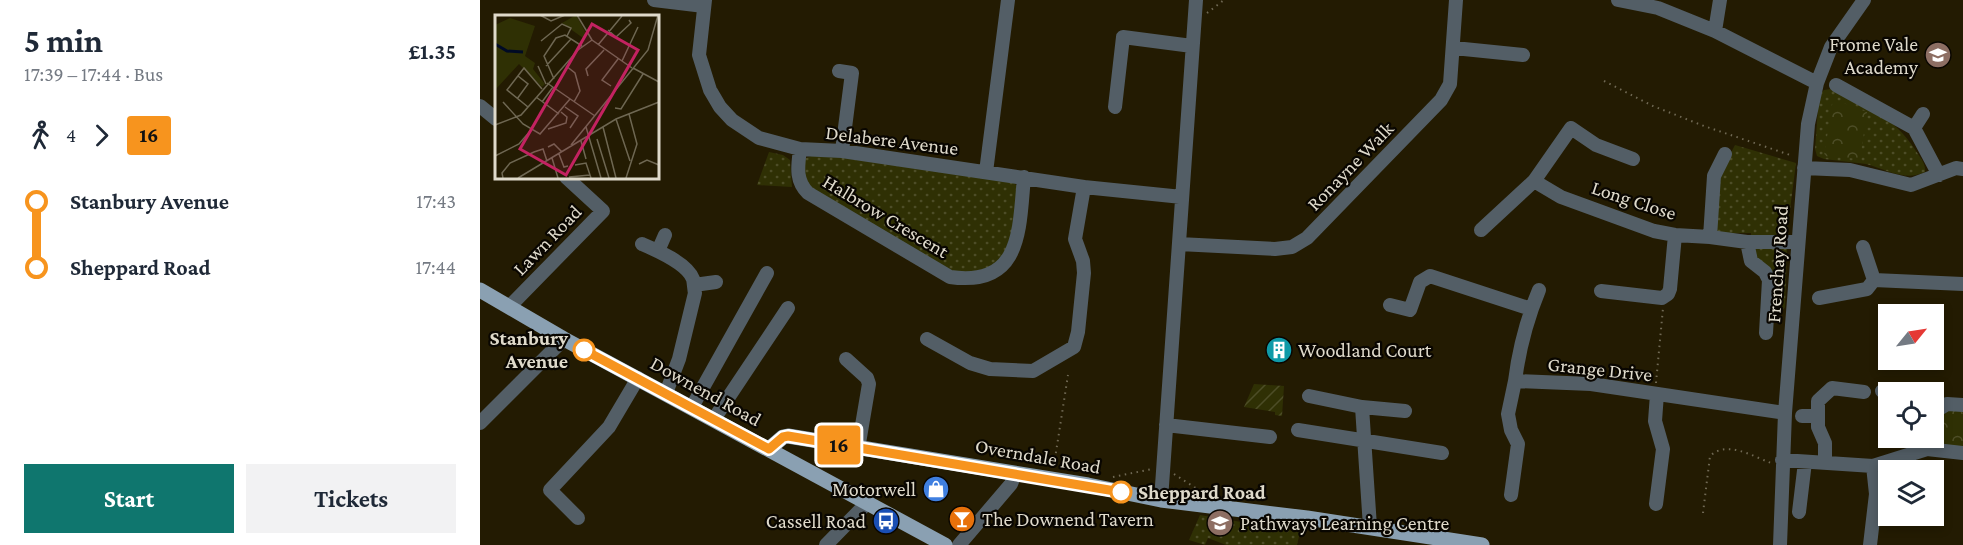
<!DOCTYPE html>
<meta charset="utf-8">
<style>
body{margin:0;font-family:"Crimson Pro",serif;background:#f2f2f3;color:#1f2937;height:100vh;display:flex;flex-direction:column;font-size:22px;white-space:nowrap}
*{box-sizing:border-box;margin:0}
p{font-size:20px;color:#747a83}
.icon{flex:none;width:33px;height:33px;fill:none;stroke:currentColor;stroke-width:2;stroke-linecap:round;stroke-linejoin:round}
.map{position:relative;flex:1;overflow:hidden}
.drawer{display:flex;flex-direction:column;background:#fff;width:480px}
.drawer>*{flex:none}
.badge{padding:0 12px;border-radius:4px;font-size:21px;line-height:39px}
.needle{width:39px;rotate:60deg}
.controls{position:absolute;left:1398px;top:304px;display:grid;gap:12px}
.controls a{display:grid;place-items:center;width:66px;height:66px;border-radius:0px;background:#fff;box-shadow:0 3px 9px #0003;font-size:30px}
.map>.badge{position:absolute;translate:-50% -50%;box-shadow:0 0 0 3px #fff}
.legs{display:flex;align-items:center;gap:9px;height:66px;padding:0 24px;font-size:20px}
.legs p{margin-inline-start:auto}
.overview{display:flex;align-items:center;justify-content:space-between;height:102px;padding:0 24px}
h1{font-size:33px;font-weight:700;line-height:45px}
.cta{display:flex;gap:12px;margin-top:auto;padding:12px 24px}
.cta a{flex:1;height:69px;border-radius:0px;background:#0f766e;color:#fff;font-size:24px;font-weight:700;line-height:69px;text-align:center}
.cta a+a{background:#f2f2f3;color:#1f2937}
ul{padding:0 24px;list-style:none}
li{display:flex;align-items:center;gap:21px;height:66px;font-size:22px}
li i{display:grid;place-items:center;width:9px;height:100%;margin:0 8px;background:currentColor}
li i::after{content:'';width:15px;height:15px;margin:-8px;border:4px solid;border-radius:50%;background:#fff}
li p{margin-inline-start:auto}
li:first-child i{background:linear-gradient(#0000 50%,currentColor 0)}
li:last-child i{background:linear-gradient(currentColor 50%,#0000 0)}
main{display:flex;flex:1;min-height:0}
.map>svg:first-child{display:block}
.grass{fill:url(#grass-dots)}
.park{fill:url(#park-crowns)}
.garden{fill:url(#garden-furrows)}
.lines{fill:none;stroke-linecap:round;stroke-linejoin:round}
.path{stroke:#706954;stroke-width:2;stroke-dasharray:1.5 4.5;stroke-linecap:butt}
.minor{stroke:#535e66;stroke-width:14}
.major{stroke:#8aa0b2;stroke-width:15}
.line-1-casing{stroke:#fff;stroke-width:14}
.line-1{stroke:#f7941e;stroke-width:9}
.stop-1-dot{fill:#fff;stroke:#f7941e;stroke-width:3}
.labels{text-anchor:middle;stroke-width:4.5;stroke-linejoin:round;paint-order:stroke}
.poi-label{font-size:20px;fill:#dfdacb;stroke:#090601;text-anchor:end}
.street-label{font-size:20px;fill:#dfdacb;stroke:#090601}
.stop-label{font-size:20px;font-weight:bold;fill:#dfdacb;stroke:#090601;text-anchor:end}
.inset-river{fill:none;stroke:#000a25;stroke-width:3}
.inset-road{fill:none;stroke:#6e6752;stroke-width:1.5}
.view{fill:#c32261;fill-opacity:0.15;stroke:#c32261;stroke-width:3}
.inset-edge{fill:none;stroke:#dfdacb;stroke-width:3}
</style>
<main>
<section class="drawer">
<div class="overview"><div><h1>5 min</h1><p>17:39 – 17:44 · Bus</p></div><b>£1.35</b></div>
<div class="legs"><svg class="icon" aria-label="walk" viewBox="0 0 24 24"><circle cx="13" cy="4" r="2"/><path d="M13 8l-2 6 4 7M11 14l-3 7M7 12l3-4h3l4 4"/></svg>4<svg class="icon" aria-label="forward" viewBox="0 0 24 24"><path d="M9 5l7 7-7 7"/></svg><b class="badge" style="background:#f7941e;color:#111">16</b></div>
<ul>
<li><i style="color:#f7941e"></i><b>Stanbury Avenue</b><p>17:43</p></li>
<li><i style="color:#f7941e"></i><b>Sheppard Road</b><p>17:44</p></li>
</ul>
<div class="cta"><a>Start</a><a>Tickets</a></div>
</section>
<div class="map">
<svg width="1483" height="545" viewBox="0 0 1483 545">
<defs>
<pattern id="grass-dots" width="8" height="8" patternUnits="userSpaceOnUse" patternTransform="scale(1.5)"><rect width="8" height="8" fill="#2f3004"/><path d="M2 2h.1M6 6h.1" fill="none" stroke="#4d4d27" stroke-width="1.8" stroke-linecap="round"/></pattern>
<pattern id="park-crowns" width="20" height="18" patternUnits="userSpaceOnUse" patternTransform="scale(1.5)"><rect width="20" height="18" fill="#2f3004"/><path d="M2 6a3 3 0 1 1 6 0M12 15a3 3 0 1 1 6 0" fill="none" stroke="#4d4d27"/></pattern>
<pattern id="garden-furrows" width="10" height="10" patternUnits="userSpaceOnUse" patternTransform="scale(1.5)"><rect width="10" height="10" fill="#2f3004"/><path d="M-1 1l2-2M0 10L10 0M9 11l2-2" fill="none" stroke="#4d4d27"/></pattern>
</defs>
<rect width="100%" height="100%" fill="#231b02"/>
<path class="grass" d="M1351,89C1387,108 1413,115 1436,151C1440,158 1446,163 1445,172C1424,182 1406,169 1386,164C1372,162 1358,161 1344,159L1337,156L1335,149L1339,95L1344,90Z
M1255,145L1316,163L1308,225L1305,307L1302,311L1298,312L1294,308L1271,249V233H1236L1240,174Z
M289,152L303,155L310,160L312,187L277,185Z
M337,154L533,182L537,186L531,242L525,256L505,271L472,273L325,184L322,162L326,158Z
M720,515L820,532L817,545H746L728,538L725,545L709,540Z"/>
<path class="park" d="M1353,99L1387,112L1380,159L1344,156Z
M1483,408V449L1453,445L1450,438H1454C1454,413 1459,410 1483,408Z"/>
<path class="garden" d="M774,384L804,386L802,416L795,415V412L764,407Z"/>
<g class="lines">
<path class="path" d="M727,13L744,0
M1124,81L1173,106L1224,126L1313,156
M1176,383L1183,308
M574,465L588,375
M694,474L722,492
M633,477L672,469
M1223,513L1230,456C1247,440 1272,456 1291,463"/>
<path class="minor" d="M174,0L224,6
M225,0L219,55L230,90L240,107L252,120L279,138L320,149L362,151L604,187L702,197
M1138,0L1178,8L1235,31L1337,83
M1235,31L1240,0
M974,48L1043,55
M359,71L372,73L362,151
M1356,85L1434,128L1459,175
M0,106L16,119
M635,107L643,37L712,46
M1434,128L1443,114
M320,149C318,166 315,180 328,193L470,277C542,287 539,230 544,177
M1324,168L1370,170L1431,185L1476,168L1483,169
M506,172L528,0
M1054,181L1091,128L1116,145L1153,159
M1001,230L1054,181L1081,197L1174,231L1195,235L1230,237L1267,242H1318
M1230,237L1234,176L1245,154
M1267,242L1271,261L1285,272L1289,280L1286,333
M162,244C176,250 207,263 213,279C214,283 214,289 215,293L199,359L186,393
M699,244L795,249L812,247L827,238L961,100L970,84L976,0
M1383,247L1394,280
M178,251L185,235
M1394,280L1483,284
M214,285L236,282
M1121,291L1182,298L1188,294L1190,289L1195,235
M1339,298L1387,289L1394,280
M910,305L930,310L940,282L950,276L1051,309
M30,306L123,211L86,177
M447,339L490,363L510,369L553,371L594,347L598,332L604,273L603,261L595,239L604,187
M366,359L387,378L389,384L378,449
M1035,381C1039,349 1047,319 1059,290
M1402,391L1430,389L1436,393
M829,396L882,407L925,411
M212,407L287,273
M882,407L890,527
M1454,412L1467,404L1483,405
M1322,416H1338
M234,419L308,308
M0,423L84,339
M686,425L790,437
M818,430L962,453
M1302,460L1393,466L1447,449L1483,453
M1345,463V443L1338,427V401L1352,388L1384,392
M1031,495L1038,444L1031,430L1028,414L1035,381L1111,384L1305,413
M681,500L716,0
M1176,504L1183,449L1175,421L1177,394
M1319,512L1325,462
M98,518L70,490L129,427L158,378
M346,545L386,504
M479,545L531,484L535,474
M1300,545L1305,413L1328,124L1337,83L1351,47L1384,0
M1390,545L1396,494L1393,466"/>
<path class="major" d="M0,290L84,339L465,545
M289,449L303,437L308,436L608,485L681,500L827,518L1002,545"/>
</g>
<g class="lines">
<defs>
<path id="line-1" d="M104,350L289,449L303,437L308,436L641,492"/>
</defs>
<use href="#line-1" class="line-1-casing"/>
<use href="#line-1" class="line-1"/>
</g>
<defs>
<symbol id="school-disc" viewBox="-11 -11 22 22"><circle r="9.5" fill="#8d6e63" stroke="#090601"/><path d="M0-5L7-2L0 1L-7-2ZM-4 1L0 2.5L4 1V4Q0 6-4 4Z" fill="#fff"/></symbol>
<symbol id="building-disc" viewBox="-11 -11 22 22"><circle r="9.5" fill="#0f9aa8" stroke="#090601"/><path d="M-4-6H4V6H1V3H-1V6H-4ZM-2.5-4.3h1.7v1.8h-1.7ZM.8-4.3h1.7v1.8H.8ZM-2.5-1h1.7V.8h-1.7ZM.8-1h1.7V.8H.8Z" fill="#fff"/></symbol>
<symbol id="shop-disc" viewBox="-11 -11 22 22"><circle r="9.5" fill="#3f7fe0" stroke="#090601"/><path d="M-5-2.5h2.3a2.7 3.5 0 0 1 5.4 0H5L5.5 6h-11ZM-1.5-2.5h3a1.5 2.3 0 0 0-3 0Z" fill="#fff"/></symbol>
<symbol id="bar-disc" viewBox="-11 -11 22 22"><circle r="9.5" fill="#e8710a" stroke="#090601"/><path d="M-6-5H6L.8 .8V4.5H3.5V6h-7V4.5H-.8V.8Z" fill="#fff"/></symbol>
<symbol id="bus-disc" viewBox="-11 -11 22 22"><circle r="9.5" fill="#1a4fb4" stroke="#090601"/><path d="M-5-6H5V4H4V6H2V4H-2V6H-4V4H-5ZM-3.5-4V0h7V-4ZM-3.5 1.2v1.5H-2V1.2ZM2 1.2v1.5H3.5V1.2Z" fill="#fff"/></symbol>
</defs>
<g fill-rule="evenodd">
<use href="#school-disc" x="1443" y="40" width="30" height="30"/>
<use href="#building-disc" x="784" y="335" width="30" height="30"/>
<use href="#shop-disc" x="441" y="474" width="30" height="30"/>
<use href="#bar-disc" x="467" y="504" width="30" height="30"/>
<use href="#bus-disc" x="391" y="506" width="30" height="30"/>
<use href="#school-disc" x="725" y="508" width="30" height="30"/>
</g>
<g class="stop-1-dot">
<circle cx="104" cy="350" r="10"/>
<circle cx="641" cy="492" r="10"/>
</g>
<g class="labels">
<g class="poi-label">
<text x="1438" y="51">Frome Vale<tspan x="1438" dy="23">Academy</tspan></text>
<text x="818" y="357" text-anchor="start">Woodland Court</text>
<text x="436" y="496">Motorwell</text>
<text x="502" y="526" text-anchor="start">The Downend Tavern</text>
<text x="386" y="528">Cassell Road</text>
<text x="760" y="530" text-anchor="start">Pathways Learning Centre</text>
</g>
<g class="street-label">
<text transform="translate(412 140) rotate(7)" y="7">Delabere Avenue</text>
<text transform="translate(870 166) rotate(-46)" y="7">Ronayne Walk</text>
<text transform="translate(1154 200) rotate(18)" y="7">Long Close</text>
<text transform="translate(406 216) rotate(31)" y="7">Halbrow Crescent</text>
<text transform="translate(67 240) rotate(-46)" y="7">Lawn Road</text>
<text transform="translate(1297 264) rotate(-86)" y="7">Frenchay Road</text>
<text transform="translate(1120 369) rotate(6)" y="7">Grange Drive</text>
<text transform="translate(226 391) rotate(29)" y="7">Downend Road</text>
<text transform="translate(558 456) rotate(10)" y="7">Overndale Road</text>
</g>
<g class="stop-label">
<text x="88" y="345">Stanbury<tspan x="88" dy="23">Avenue</tspan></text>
<text x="658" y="499" text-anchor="start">Sheppard Road</text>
</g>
</g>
<g transform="translate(15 15)">
<rect width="164" height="164" fill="#231b02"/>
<path d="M15,3L40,11L30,41L40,48L38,54L50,69L47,72L24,49L0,75V10Z" fill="#2f3004"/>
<path d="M81,0L92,20L88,23L67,8Z" fill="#2f3004"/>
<path class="inset-river" d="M0,29L12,36L28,37"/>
<path class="inset-road" d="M45,0L56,6L70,0M82,0L97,25L137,53M113,15L121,22L136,8L134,5M46,26L67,9L76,13L72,21M103,30L127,1M127,46L143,12M43,51L51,69M51,51L76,24M71,51L80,58L85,76L79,87M138,53L164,67M93,61L91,54L109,35M59,64L49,41L61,23L70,20L87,31M52,68L100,101M116,71L107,65L123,44M41,82L64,99M22,84L33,69L23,61M8,87L28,109L45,119L75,84M47,87L58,72M33,92L12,75L29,53L47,74M70,92L83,101L75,113M120,93L126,94L148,59M121,104L135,146M0,110L26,100L83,35L97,25M91,112L106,163M108,112L121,163M53,114L71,108L72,102L66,97M102,124L114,163M86,126L91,144M76,130L153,35L163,0M53,132L59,129L67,137M64,139L69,152L73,151M0,141L24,129L36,115M57,143L63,163M144,149L152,145L164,150M80,150L91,148L96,163M74,162L95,160M8,163L7,158L15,148L39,137L48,134L52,146M23,163L121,104L164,87M131,163L142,129L134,99"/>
<path class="view" d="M97,9L143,35L71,160L25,134Z"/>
<rect width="164" height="164" class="inset-edge"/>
</g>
</svg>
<div class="controls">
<a><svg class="needle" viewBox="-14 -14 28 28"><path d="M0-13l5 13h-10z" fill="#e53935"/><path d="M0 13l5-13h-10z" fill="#747a83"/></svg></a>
<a><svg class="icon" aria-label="locate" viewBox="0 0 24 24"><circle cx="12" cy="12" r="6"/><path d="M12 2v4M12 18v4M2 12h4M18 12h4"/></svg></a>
<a><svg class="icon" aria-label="layers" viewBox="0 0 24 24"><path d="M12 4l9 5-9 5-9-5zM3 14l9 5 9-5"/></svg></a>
</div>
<b class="badge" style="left:359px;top:445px;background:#f7941e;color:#111">16</b>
</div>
</main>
